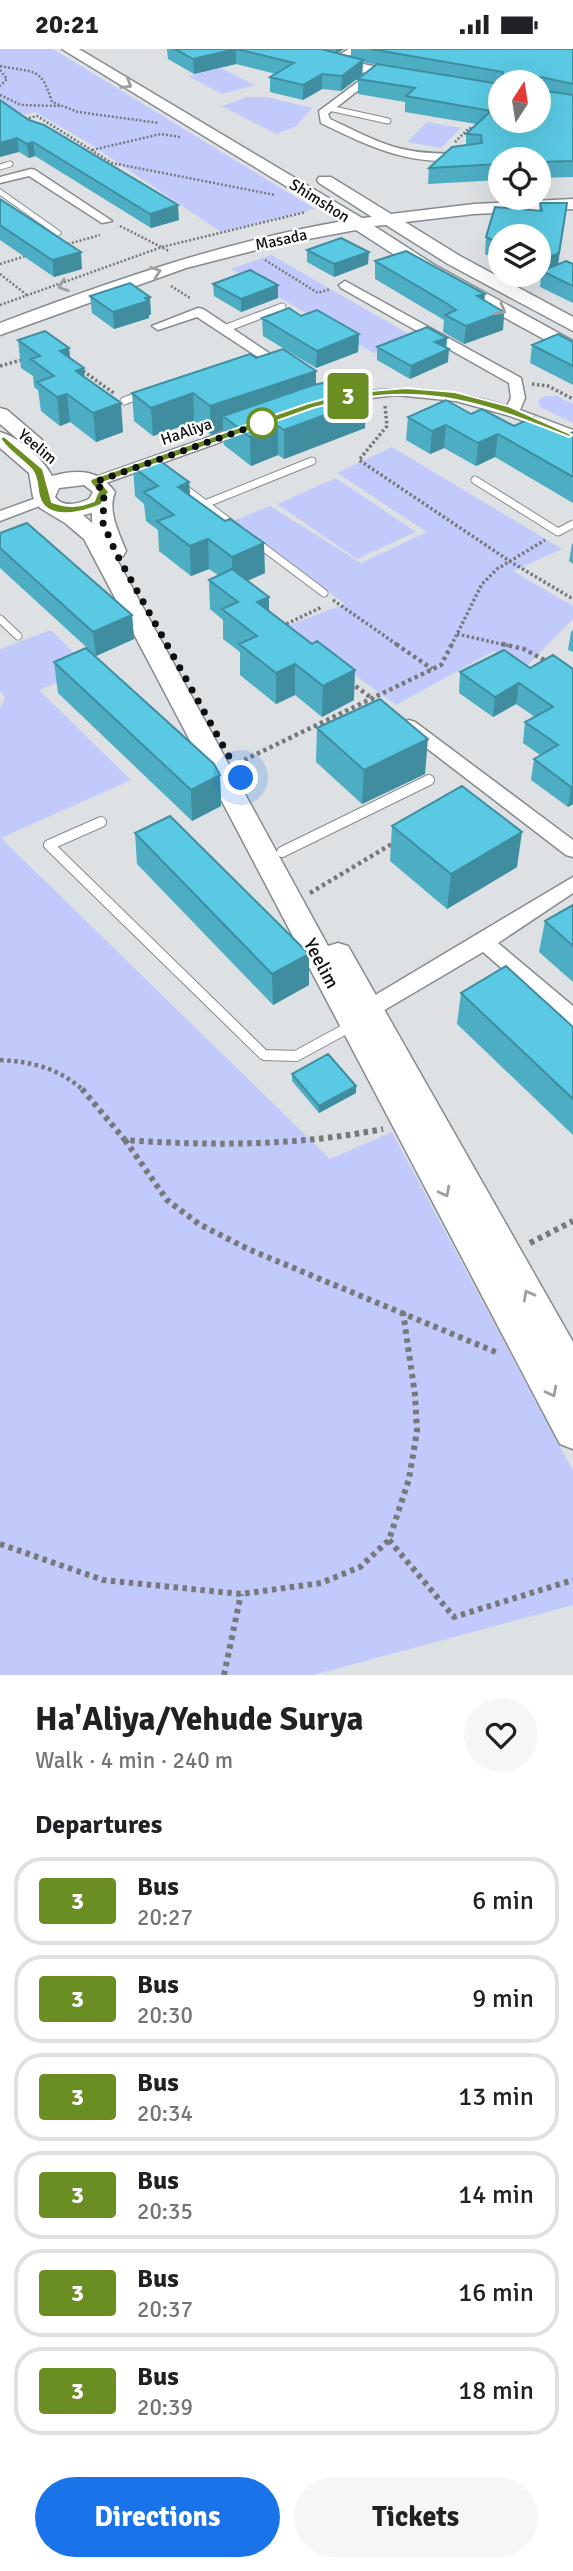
<!DOCTYPE html>
<meta charset="utf-8">
<style>
body{margin:0;font-family:Signika,sans-serif;background:#f6f6f6;color:#202124;height:100vh;display:flex;flex-direction:column;font-size:26px;white-space:nowrap}
*{box-sizing:border-box;margin:0}
p{font-size:23px;color:#757577}
.icon{flex:none;width:38px;height:38px;fill:none;stroke:currentColor;stroke-width:2;stroke-linecap:round;stroke-linejoin:round}
.map{position:relative;height:1626px;overflow:hidden}
.side{display:flex;flex-direction:column;background:#fff;flex:1}
.side>*{flex:none}
.badge{padding:0 14px;border-radius:5px;font-size:24px;line-height:46px}
.needle{width:46px;rotate:12deg}
.tools{position:absolute;left:488px;top:21px;display:grid;gap:14px}
.tools a{display:grid;place-items:center;width:63px;height:63px;border-radius:50%;background:#fff;box-shadow:0 7px 28px #0002;font-size:35px}
.you{position:absolute;width:35px;height:35px;margin:-18px;border:5px solid #fff;border-radius:50%;background:#1a73e8;box-shadow:0 0 0 10px #1a73e833}
.map>.badge{position:absolute;translate:-50% -50%;box-shadow:0 0 0 4px #fff}
h2{padding:0 35px;font-size:26px;line-height:63px}
.round{display:grid;place-items:center;flex:none;width:74px;height:74px;border-radius:37px;background:#f6f6f6}
.summary{display:flex;align-items:center;justify-content:space-between;height:119px;padding:0 35px}
h1{font-size:33px;font-weight:700;line-height:52px}
.button{display:flex;gap:14px;margin-top:auto;padding:14px 35px}
.button a{flex:1;height:80px;border-radius:42px;background:#1a73e8;color:#fff;font-size:28px;font-weight:700;line-height:80px;text-align:center}
.button a+a{background:#f6f6f6;color:#202124}
ul{padding:0;list-style:none}
li{display:flex;align-items:center;gap:21px;height:88px;margin:0 14px 10px;padding:0 21px;border:4px solid #e0e0e0;border-radius:28px}
li div{flex:1}
li b{display:block;font-size:26px}
li em{font-style:normal}
li .badge{min-width:77px;font-weight:700;text-align:center}
.status{display:flex;justify-content:space-between;align-items:center;height:49px;padding:0 35px;background:#fff;direction:ltr}
.status svg{height:19px;fill:currentColor}
.map>svg:first-child{display:block}
.green{fill:#c2cafb}
.lines{fill:none;stroke-linecap:round;stroke-linejoin:round}
.lane-far2-casing{stroke:#878b8e;stroke-width:7}
.lane-far1-casing{stroke:#878b8e;stroke-width:9}
.lane-casing{stroke:#878b8e;stroke-width:12}
.street-casing{stroke:#878b8e;stroke-width:3}
.secondary-casing{stroke:#878b8e;stroke-width:3}
.path-far3{stroke:#76787a;stroke-width:2.5;stroke-dasharray:2 2;stroke-linecap:butt}
.path-far2{stroke:#76787a;stroke-width:3.5;stroke-dasharray:2.5 2.5;stroke-linecap:butt}
.path-far1{stroke:#76787a;stroke-width:4.5;stroke-dasharray:3.5 3.5;stroke-linecap:butt}
.path{stroke:#76787a;stroke-width:6;stroke-dasharray:4.5 4.5;stroke-linecap:butt}
.lane-far2{stroke:#fff;stroke-width:5}
.lane-far1{stroke:#fff;stroke-width:7}
.lane{stroke:#fff;stroke-width:10}
.street{fill:#fff;fill-rule:evenodd}
.secondary{fill:#fff;fill-rule:evenodd}
.wall{fill:#4dadc3;fill-rule:evenodd}
.shaded-wall{fill:#3f8d9f}
.building{fill:#5ac9e3;stroke:#3f8d9f;stroke-width:2}
.oneway{stroke:#9f9fa0}
.line{fill:#6b8e23;stroke:#fff;stroke-width:2}
.walk{stroke:#0f1011;stroke-width:7;stroke-dasharray:0 12.6}
.stop-dot{fill:#fff;stroke:#6b8e23;stroke-width:3.5}
.labels{text-anchor:middle;stroke-width:5;stroke-linejoin:round;paint-order:stroke}
.far-street-label{font-size:16px;fill:#0f1011;stroke:#fff}
.street-label{font-size:19px;fill:#0f1011;stroke:#fff}
</style>
<div class="status"><b>20:21</b><svg viewBox="0 0 49 12"><path d="M0 12V9h3v3zM5 12V6h3v6zM10 12V3h3v9zM15 12V0h3v12zM26 1h20v11H26zM47 4h2v5h-2z"/></svg></div>
<div class="map">
<svg width="573" height="1626" viewBox="0 0 573 1626">
<rect width="100%" height="100%" fill="#dde1e4"/>
<path class="green" d="M0,0H53L315,160L221,183L87,93L35,63L25,66L0,51Z
M221,19L255,36L222,45L188,27Z
M247,48H267L312,59L295,78L276,85L222,57Z
M427,73L461,79L441,99L407,93Z
M271,206L414,288L373,304L231,220Z
M545,347H557L573,355V374L540,358L538,352Z
M392,398L562,500L513,522L573,557V570L522,622L494,602L396,656L287,577L345,555L233,472L270,457L361,514L427,483L337,424Z
M336,429L416,483L357,510L277,455Z
M51,581L90,620L39,641L131,731L1,789L330,1110L392,1083L573,1422V1556L313,1626H0V659L5,649L0,642V600Z"/>
<g class="lines">
<defs>
<path id="lane-far2" d="M329,59L388,72
M0,118L10,115
M0,143L58,184"/>
<path id="lane-far1" d="M224,280L282,258
M124,352L143,345
M475,431L558,483L573,475
M179,435L237,479
M205,455L312,412
M255,492L324,544
M0,570L18,587"/>
<path id="lane" d="M101,773L49,796L264,1006L296,1007L353,976
M282,803L429,731"/>
<path id="street" d="M349,0H361L335,15L327,13Z
M375,20L380,23L379,25L328,65L330,70C386,97 403,107 467,104L472,107L471,109C415,120 370,98 321,74L319,62Z
M31,120L35,121L112,172L102,174L29,127L0,134V128Z
M345,232L521,329L525,349L520,361L573,381V390L510,367L456,352L396,346L329,354V348L334,347C394,335 449,339 507,357L511,349L509,334L341,239L339,236Z
M198,259L203,260L293,320L286,324L281,323L197,268L158,281L152,277Z
M246,375L251,376V382L100,436H90L88,433L90,430Z
M45,446L52,450L50,453L0,472V462Z
M409,671L415,673L573,791V808L566,806L403,681L400,677L403,673Z
M573,828V844L498,894L573,957V977L566,975L483,903L376,966L369,968L362,966L359,960L362,954Z"/>
<path id="secondary" d="M62,0H79L362,169L372,168L319,134L317,131L319,128H331L391,165L474,155L573,150V160L474,165L405,173L460,207L573,268V282L448,215L386,176L374,177L433,215L573,292V306L421,223L356,181L276,196L186,219L0,286V274C114,231 223,193 343,172Z
M286,0H307L335,9L410,25L412,28L405,32L327,16Z
M0,359L7,361L41,390L44,394L41,398H27L0,375Z
M0,383C19,388 43,410 52,427C77,420 99,420 115,443C107,462 119,484 126,502L123,507L116,509L328,897L338,894L348,897L573,1293V1400L560,1395L84,490L65,474L40,459L33,448L29,424L0,399ZM84,436L93,443L89,450C78,455 63,459 55,448L59,439ZM92,464V474L83,466Z"/>
</defs>
<use href="#lane-far2" class="lane-far2-casing"/>
<use href="#lane-far1" class="lane-far1-casing"/>
<use href="#lane" class="lane-casing"/>
<use href="#street" class="street-casing"/>
<use href="#secondary" class="secondary-casing"/>
<path class="path-far3" d="M0,17C34,24 41,17 52,53L78,63L159,74
M0,21L7,30L0,37
M0,46L21,56L60,57
M21,71L37,67L112,114L275,146
M455,93L469,79L476,80
M92,101L161,85L180,88
M120,177L169,202
M68,195L100,186
M265,211L318,244L330,240
M0,215L29,206
M0,225L27,246
M171,237L190,249
M0,256L162,198L306,163"/>
<path class="path-far2" d="M0,317L25,310
M79,319L115,345
M532,335L548,337L573,350
M385,357L387,377L359,411L511,513L573,550
M333,551L399,597
M282,577L322,558
M457,585L510,597
M451,597L482,535L497,520L545,491"/>
<path class="path-far1" d="M396,595L432,620
M502,595L524,600L546,612
M350,633L374,651
M238,714L441,616L452,595
M310,844L395,793
M0,1011C33,1013 59,1019 84,1042"/>
<path class="path" d="M82,1040L125,1091C212,1097 297,1097 383,1080
M125,1091L167,1151L199,1175L248,1200L498,1304
M530,1194L573,1172
M389,1491L454,1568L573,1531
M0,1495L103,1531L241,1545L321,1534L360,1518L389,1491L409,1430L417,1382L415,1346L403,1263
M224,1626L241,1545"/>
<use href="#lane-far2" class="lane-far2"/>
<use href="#lane-far1" class="lane-far1"/>
<use href="#lane" class="lane"/>
<use href="#street" class="street"/>
<use href="#secondary" class="secondary"/>
</g>
<path class="wall" d="M167,0H344L337,4L351,8V0H573V128L539,129V110H500V131L428,135L429,119L466,96V85L476,75L405,63V53L358,45V30L376,16L363,13L362,26L341,42L322,40L303,51L270,43V28L276,25L236,15L194,25L168,10ZM500,33H539L500,72Z
M0,51L179,171L151,179L35,107L29,109L19,103Z
M0,150L82,220L54,228L0,191Z
M540,154L565,171L558,215H573V254L540,238L541,227L534,230L526,226H539V187H500V213L485,205L486,188L539,161Z
M307,201L368,215L334,228L307,213Z
M375,212L485,245L484,251L504,263L503,281L464,295L443,283L444,271L375,230Z
M213,235L278,236V249L241,263L214,247Z
M90,247L151,265L149,266V269L114,280L92,264Z
M301,267L359,285L358,303L316,319L263,287L262,269Z
M447,289L446,299L448,313L410,330L377,311V298Z
M18,291L69,299L70,309L84,319V327L123,383L96,393L70,373L60,377L41,362L38,341L34,338L33,327L21,319Z
M573,293V336L530,314L532,296Z
M256,309L316,322V336L366,351L365,379L284,410L278,406L251,417L224,396L223,381L211,386L194,373L153,387L134,372L132,344Z
M471,365L514,377L567,386L573,383V454L495,408L476,417L444,399L430,405L406,391L408,368Z
M133,418L189,433L190,446L265,524L247,532L269,548V562L354,651L322,668L295,646L276,655L240,626V603L223,590V571L210,560L209,531L218,526L209,520L191,527L159,502L158,481L146,472L144,455L135,447Z
M0,484L132,566L134,590L96,607L0,519Z
M573,494V515L569,512L572,495Z
M573,581V603L568,601L571,583Z
M54,613L220,726L221,757L192,772L58,644Z
M530,619L573,620V755L568,758L531,731L534,710L540,706L523,694L525,673L535,668L516,655L493,668L459,644L460,623Z
M317,679L425,725L362,755L316,713Z
M392,777L517,818L447,860L390,812Z
M135,784L309,936L273,956L137,815Z
M573,856V933L539,903L545,872Z
M461,944L573,978V1086L457,975Z
M292,1025L356,1044L319,1064L292,1032Z"/>
<path class="shaded-wall" d="M236,0V15L194,25L193,10Z
M336,0H344L336,5Z
M363,11L362,26L341,42L342,27Z
M322,25V40L303,51V36Z
M17,89L19,103L0,108V94Z
M33,93L35,107L29,109L27,95Z
M567,154L557,221L542,222L541,227L534,230V226H539V212Z
M178,156L179,171L151,179L150,165Z
M81,203L82,220L54,228L52,211Z
M369,203L368,215L334,228V215Z
M278,236V249L241,263V250Z
M485,245L483,262L477,247Z
M150,248L151,265L149,266V269L114,280L113,263Z
M504,263L503,281L464,295L466,277Z
M359,285L358,303L316,319L317,302Z
M447,289L446,301L435,293Z
M69,299L72,327L60,302Z
M449,300L448,313L410,330L411,317Z
M84,319L86,347L76,322Z
M316,322V350L223,367V381L211,386L210,357Z
M193,344L194,373L153,387L151,359Z
M67,345L70,373L60,377L57,348Z
M366,351L365,379L284,410V381Z
M121,354L123,383L96,393L93,364Z
M446,376L444,399L430,405L432,382Z
M278,377V406L251,417L250,388Z
M498,385L495,408L476,417L478,394Z
M189,433L191,462L178,438Z
M208,490L209,520L191,527L190,497Z
M264,494L265,524L233,538L232,508Z
M269,548V578L257,553Z
M132,566L134,590L96,607L93,583Z
M295,615V646L276,655V624Z
M355,621L354,651L322,668L323,637Z
M519,634L516,655L493,668L495,648Z
M428,690L425,725L362,755L364,721Z
M220,726L221,757L192,772L191,741Z
M573,737V755L568,758L571,738Z
M522,783L517,818L447,860L451,825Z
M309,905V936L273,956L272,925Z
M356,1037V1044L319,1064V1057Z"/>
<path class="building" d="M175,0H321L363,11L342,27L322,25L303,36L270,28L294,14L236,0L193,10Z
M371,0H573V35L541,28L538,31V33H503V23Z
M377,15L500,35V72H539V41L573,46V112L539,113V110H500V115L429,119L452,98L482,94L481,86L466,85L491,62L406,47L415,39L358,30Z
M0,51L29,71L44,76L178,156L150,165L33,93L27,95L17,89L0,94Z
M0,150L81,203L52,211L0,176Z
M540,154H567L559,204L539,212V187H500V195L486,188L495,158L542,162Z
M341,189L369,203L334,215L307,201Z
M406,202L485,245L477,247L504,263L466,277L445,266L456,261L446,254L375,212Z
M566,212L573,215V237L542,222Z
M250,221L278,236L241,250L213,235Z
M130,234L150,248L145,249L148,252L113,263L90,247Z
M289,259L301,267L317,261L359,285L317,302L262,269Z
M427,278L447,289L435,293L449,300L411,317L377,298Z
M45,282L69,299L60,302L84,319L76,322L121,354L93,364L67,345L57,348L37,333L54,327L31,310L40,307L18,291Z
M558,285L573,293V317L532,296Z
M283,300L316,322L210,357L193,344L151,359L132,344L250,305L256,309Z
M337,331L366,351L284,381L278,377L250,388L223,367L313,336Z
M446,351L471,365L482,360L514,377L534,368L567,386L573,383V428L498,385L478,394L446,376L432,382L408,368Z
M156,409L189,433L178,438L225,472L230,470L264,494L232,508L208,490L190,497L157,472L174,466L144,443L158,437L133,418Z
M27,474L132,566L93,583L0,499V484Z
M232,520L269,548L257,553L312,595L317,592L355,621L323,637L295,615L276,624L239,595L257,587L222,560L238,553L209,531Z
M86,599L214,715L220,726L191,741L54,613Z
M504,601L530,619L553,606L573,620V737L571,738L534,710L558,696L525,673L553,658L519,634L495,648L460,623Z
M380,650L428,690L364,721L317,679Z
M462,737L522,783L451,825L392,777Z
M170,767L309,905L272,925L135,784Z
M573,856V897L545,872Z
M506,917L573,978V1050L461,944Z
M328,1005L356,1037L319,1057L292,1025Z"/>
<defs><path id="oneway-chevron" d="M-2-3.5L2.5 0L-2 3.5" fill="none" stroke-width="1.6" stroke-linecap="round" stroke-linejoin="round" transform="scale(1.75)"/></defs>
<g class="oneway">
<use href="#oneway-chevron" transform="translate(127 35) rotate(31)"/>
<use href="#oneway-chevron" transform="translate(156 223) rotate(-19)"/>
<use href="#oneway-chevron" transform="translate(63 237) rotate(160)"/>
<use href="#oneway-chevron" transform="translate(501 261) rotate(29)"/>
<use href="#oneway-chevron" transform="translate(445 1143) rotate(62)"/>
<use href="#oneway-chevron" transform="translate(528 1246) rotate(-119)"/>
<use href="#oneway-chevron" transform="translate(552 1343) rotate(62)"/>
</g>
<path class="line" d="M406,339L455,343L508,357L573,386L569,388C473,350 417,331 313,359L102,434L109,443L101,456C84,463 46,474 39,447C37,439 38,428 32,421C21,409 6,401 0,389L4,387L43,420L52,453C69,459 78,458 94,452L98,443L90,433L91,430L306,355L346,344Z"/>
<g class="lines">
<path class="walk" d="M241,729L116,504L103,474L104,443L95,433L262,374"/>
</g>
<circle class="stop-dot" cx="262" cy="374" r="14"/>
<g class="labels">
<g class="far-street-label">
<text transform="translate(320 151) rotate(32)" y="6">Shimshon</text>
<text transform="translate(281 190) rotate(-12)" y="6">Masada</text>
<text transform="translate(186 382) rotate(-19)" y="6">HaAliya</text>
<text transform="translate(38 397) rotate(40)" y="6">Yeelim</text>
</g>
<g class="street-label">
<text transform="translate(322 914) rotate(62)" y="7">Yeelim</text>
</g>
</g>
</svg>
<div class="tools">
<a><svg class="needle" viewBox="-14 -14 28 28"><path d="M0-13l5 13h-10z" fill="#e53935"/><path d="M0 13l5-13h-10z" fill="#757577"/></svg></a>
<a><svg class="icon" aria-label="locate" viewBox="0 0 24 24"><circle cx="12" cy="12" r="6"/><path d="M12 2v4M12 18v4M2 12h4M18 12h4"/></svg></a>
<a><svg class="icon" aria-label="layers" viewBox="0 0 24 24"><path d="M12 4l9 5-9 5-9-5zM3 14l9 5 9-5"/></svg></a>
</div>
<div class="you" style="left:241px;top:729px"></div>
<b class="badge" style="left:348px;top:347px;background:#6b8e23;color:#fff">3</b>
</div>
<section class="side">
<div class="summary"><div><h1>Ha'Aliya/Yehude Surya</h1><p>Walk · 4 min · 240 m</p></div><a class="round"><svg class="icon" aria-label="heart" viewBox="0 0 24 24"><path d="M12 20l-8-8c-3-5 5-10 8-4 3-6 11-1 8 4z"/></svg></a></div>
<h2>Departures</h2>
<ul>
<li><span class="badge" style="background:#6b8e23;color:#fff">3</span><div><b>Bus</b><p>20:27</p></div><em>6 min</em></li>
<li><span class="badge" style="background:#6b8e23;color:#fff">3</span><div><b>Bus</b><p>20:30</p></div><em>9 min</em></li>
<li><span class="badge" style="background:#6b8e23;color:#fff">3</span><div><b>Bus</b><p>20:34</p></div><em>13 min</em></li>
<li><span class="badge" style="background:#6b8e23;color:#fff">3</span><div><b>Bus</b><p>20:35</p></div><em>14 min</em></li>
<li><span class="badge" style="background:#6b8e23;color:#fff">3</span><div><b>Bus</b><p>20:37</p></div><em>16 min</em></li>
<li><span class="badge" style="background:#6b8e23;color:#fff">3</span><div><b>Bus</b><p>20:39</p></div><em>18 min</em></li>
</ul>
<div class="button"><a>Directions</a><a>Tickets</a></div>
</section>
